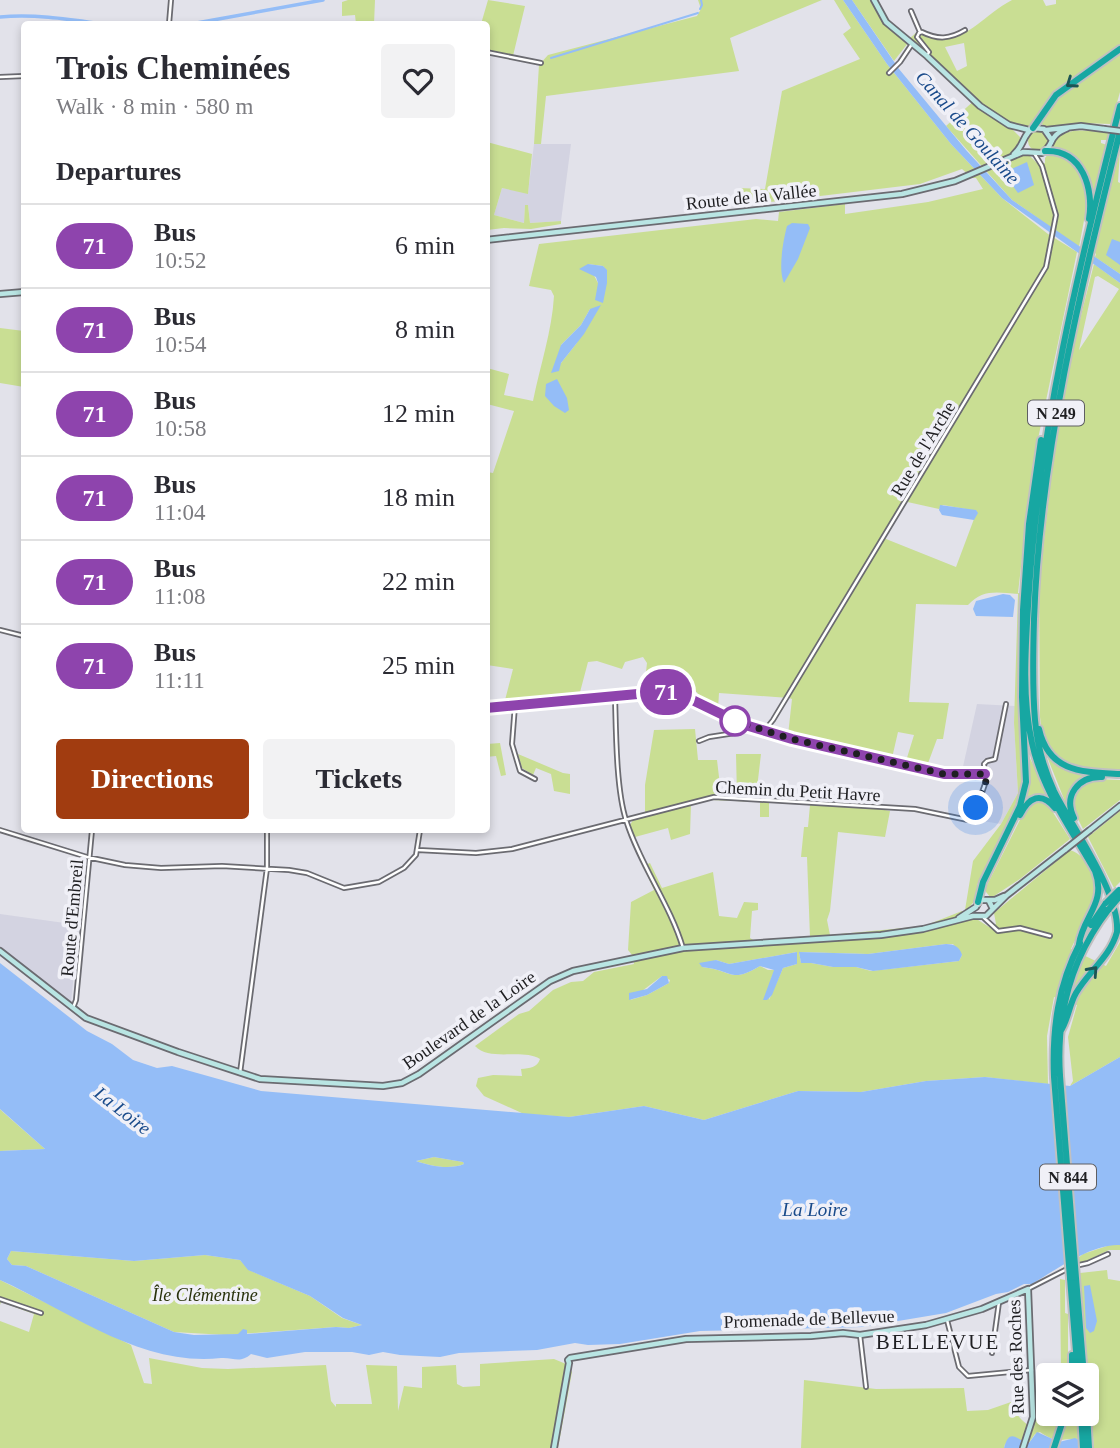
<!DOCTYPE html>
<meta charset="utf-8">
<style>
body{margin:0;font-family:Georgia,serif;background:#f2f2f3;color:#2b2b33;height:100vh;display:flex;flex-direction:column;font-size:26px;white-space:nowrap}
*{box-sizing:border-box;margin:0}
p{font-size:23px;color:#7c7c81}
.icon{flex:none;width:38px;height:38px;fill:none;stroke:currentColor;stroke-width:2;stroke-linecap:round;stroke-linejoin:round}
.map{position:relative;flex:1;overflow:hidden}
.side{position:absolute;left:21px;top:21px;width:469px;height:812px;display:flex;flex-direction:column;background:#fff;border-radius:7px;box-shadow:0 4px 10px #0003}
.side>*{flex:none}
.badge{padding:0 14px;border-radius:23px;font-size:24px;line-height:46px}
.fabs{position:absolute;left:1036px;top:1363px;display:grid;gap:14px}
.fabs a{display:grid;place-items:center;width:63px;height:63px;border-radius:7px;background:#fff;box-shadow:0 4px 10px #0003;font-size:35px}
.you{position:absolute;width:35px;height:35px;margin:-18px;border:5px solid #fff;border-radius:50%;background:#1a73e8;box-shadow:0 0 0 10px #1a73e833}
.map>.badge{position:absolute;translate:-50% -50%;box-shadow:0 0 0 4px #fff}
h2{padding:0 35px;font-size:26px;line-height:63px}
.round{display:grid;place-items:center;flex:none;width:74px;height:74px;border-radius:7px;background:#f2f2f3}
.overview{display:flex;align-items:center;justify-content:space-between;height:119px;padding:0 35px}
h1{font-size:33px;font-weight:600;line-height:52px}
.action{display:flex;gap:14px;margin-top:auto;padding:14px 35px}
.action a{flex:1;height:80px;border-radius:7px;background:#a13c10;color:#fff;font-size:28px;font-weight:600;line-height:80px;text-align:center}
.action a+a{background:#f2f2f3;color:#2b2b33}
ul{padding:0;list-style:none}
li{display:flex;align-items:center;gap:21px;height:84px;padding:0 35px;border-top:2px solid #e1e1e2}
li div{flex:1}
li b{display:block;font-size:26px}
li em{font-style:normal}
li .badge{min-width:77px;font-weight:700;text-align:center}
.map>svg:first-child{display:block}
.built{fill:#d3d3e1}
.green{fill:#c9de93;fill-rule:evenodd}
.water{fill:#94bdf7;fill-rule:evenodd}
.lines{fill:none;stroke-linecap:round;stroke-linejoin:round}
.stream{stroke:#94bdf7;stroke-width:2}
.canal{stroke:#94bdf7;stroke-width:3.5}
.street-casing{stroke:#6b6b71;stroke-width:6}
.secondary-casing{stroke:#6b6b71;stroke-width:8}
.highway-casing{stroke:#c0c0c1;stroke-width:10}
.street{stroke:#fff;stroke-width:2.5}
.secondary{stroke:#b9e5e3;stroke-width:4.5}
.highway{stroke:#17a7a2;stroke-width:6}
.secondary-bridge-casing{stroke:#6b6b71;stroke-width:8;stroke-linecap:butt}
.highway-bridge-casing{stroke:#c0c0c1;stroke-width:10;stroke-linecap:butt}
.secondary-bridge{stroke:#b9e5e3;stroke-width:4.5}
.highway-bridge{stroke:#17a7a2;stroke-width:6}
.oneway{stroke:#1c5555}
.line-casing{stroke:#fff;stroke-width:16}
.line{stroke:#8e44ad;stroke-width:10}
.walk{stroke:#1f1f22;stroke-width:7;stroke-dasharray:0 12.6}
.stop-dot{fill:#fff;stroke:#8e44ad;stroke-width:3.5}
.labels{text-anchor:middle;stroke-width:7;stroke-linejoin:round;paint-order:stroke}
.shield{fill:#f0f0f7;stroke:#5e5e62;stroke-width:2}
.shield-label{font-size:16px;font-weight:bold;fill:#1f1f22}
.street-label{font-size:18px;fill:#1f1f22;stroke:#f0f0f7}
.park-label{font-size:18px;font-style:italic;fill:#29320c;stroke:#f0f0f7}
.water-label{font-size:19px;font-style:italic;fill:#194a8a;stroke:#f0f0f7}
.quarter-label{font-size:21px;letter-spacing:2px;fill:#1f1f22;stroke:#f0f0f7}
</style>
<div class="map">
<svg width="1120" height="1448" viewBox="0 0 1120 1448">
<rect width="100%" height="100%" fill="#e2e2ea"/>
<path class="built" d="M534,144H571L561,221L530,223L528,205L525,206L524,223L494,215L502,188L528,193Z
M977,704L1015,706L1014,723L1018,793L1001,824L963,818L964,798L974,800L985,778L980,771H962Z
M0,914L79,925L71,1002L70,1003L0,948Z"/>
<path class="green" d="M348,0H375L374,24H356L355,15L342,16V2Z
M488,0L525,6L512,60L487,54L486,24H481Z
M698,0H822L730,38L739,71L546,96L541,144H534L539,65L548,55L697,16L701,9Z
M834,0H843L887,64L951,144L1002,198L1048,234L1077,252L1033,463L1018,593H1021L1019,687L1023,770L1021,789L1014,809L977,885C977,897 975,904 965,910L973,861L1001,824L1018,793L1014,723L1018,594C997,592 982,589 968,605L916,604L909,702L949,703L943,739H937L927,766L906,761L914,735L898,732L892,758L841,749L788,735L792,699L789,698L719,693L718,709L699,699L697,692H681L678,688L644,690L647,663L643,657L625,662L622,669L597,661L588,662L579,696L504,704L513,669L487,665V472L493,473L514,411L487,404V368L509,374L504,395L533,401C540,366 552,331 554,296L551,290L529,286L539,244L756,219L778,221L779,212L845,204V214L928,202L983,189L976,178H972L962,169L920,184L737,206L739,188L765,189L782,91L860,59L843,34L851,28ZM588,264L603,266L607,272V283H598ZM590,309H595L576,344L561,363V345L581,325ZM903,501L939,509L943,505L977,511L956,567L881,537Z
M852,0H872C877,22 893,30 908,43L894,61Z
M1012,0H1043L1046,6L1056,4V0H1120V92L1111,124L1079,123L1048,128L1037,121C1030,128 1023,127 1013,125L1012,129L1020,137L1022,143L1012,152L1015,157L1029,155L1039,165L1045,163V158L1049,153L1056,137C1073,127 1090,131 1109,133L1108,140H1101V143L1107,145L1094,199H1088L1079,247L1012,200L946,126L977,98L910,38L917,32C963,52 975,20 1012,0ZM964,43L967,66L957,71L945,47Z
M1028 141a10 10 0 1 1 20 0a10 10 0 1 1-20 0Z
M487,142L532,154L528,194L502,188L494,215L524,223L525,205H528L530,223L561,221V224L531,229L504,228L487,230Z
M1120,151L1118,182L1120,183V274L1095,257L1096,254L1094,252Z
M1094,264L1120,283V770L1097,769L1096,779L1120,780V800L1083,829L1072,807L1066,804L1044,749L1040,717L1039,586L1054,450L1074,343ZM1098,276L1119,289L1079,350L1095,277Z
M0,328L24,331V387L0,383Z
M695,729L698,760H717L721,794L737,796L736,754H761L756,797L769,799V817H760V802L711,800L691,804L690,834L671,840L668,828L635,837L630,825L633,820L645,815V785L654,730Z
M500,743L506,775L501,776L496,756L486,757L487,744Z
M518,754L563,773L570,774V794L554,791L551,774L536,768L533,775L522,768Z
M1028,754L1049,798L1047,803L1070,839L1020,879L991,898L986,892V887L1024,812V802L1028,777Z
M810,805L869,807L890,811L885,837L838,832L830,911L827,920L830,935L924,926L962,911L967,920L975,918L989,927L996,924L994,913L1070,850C1081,854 1084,859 1090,869C1105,897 1082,924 1071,949L1106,966L1120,942V1057L1070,1086L1073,1081L1068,1037L1077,1005L1054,997L1047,1036L1048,1084L985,1077L926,1081L861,1092L798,1091L704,1120L644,1106L569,1117L524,1114L484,1096L476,1086L478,1078L493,1075L522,1076L521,1069C530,1068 537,1068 540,1059C522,1048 490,1062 475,1046L519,1014L529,1011L553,990L571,982L583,981L594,972L634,964L632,955L628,950L631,902L654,890L643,866L650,863L662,888L713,872L719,916L737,918L744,902L758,903V910L752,911L750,938L755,941L810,937L807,857H801L804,827H808ZM946,944H953L962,955L959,961L871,971L856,967H833L811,963H801L799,952L868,954ZM797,952V964L783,968L769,1000L771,979L775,970H768L760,966C730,984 732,970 702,967L716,960L729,964ZM662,976L670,980L669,983L647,995L630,1000Z
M1120,811V882L1114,888L1088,837Z
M0,1109L4,1113L45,1149L0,1151Z
M434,1157L463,1162L464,1164C449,1170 431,1166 416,1161Z
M1113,1244L1120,1245V1250H1109L1080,1264L1078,1258L1083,1254Z
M11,1251L134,1261L205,1255L240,1260L249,1270L310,1296L342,1318L362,1325L349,1328L336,1327L226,1335L174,1332L26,1266L12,1265L7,1259Z
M1107,1270L1108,1279L1120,1281V1448H1094L1080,1273Z
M1060,1279L1065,1280V1313L1068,1314V1375H1061Z
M0,1280L131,1345L144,1383L152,1384L149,1358L202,1368L228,1369L326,1365L331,1401L336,1407V1404H372L366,1365L397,1366L398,1411L404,1386L422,1388V1367L456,1365L457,1384L463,1387L480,1386V1364L554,1359L566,1364L572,1372L558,1448H0V1321L29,1332L34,1314L1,1302L0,1305Z
M804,1380L876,1389L964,1388L967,1411L988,1410L1011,1402C1014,1412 1023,1424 1034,1428L1036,1397H1048V1414H1077L1079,1440C1060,1436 1062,1447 1040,1432L1035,1434L1029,1443L1021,1440L1005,1444L1004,1448H801Z"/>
<path class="water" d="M843,0H852L899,69L966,150L1012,200L1120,274V283L1002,198L951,144L887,64Z
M1027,162L1034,185L1018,193L1004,174L1007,171Z
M792,223L808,224L810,228L798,259L784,283C778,270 783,241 787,226Z
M1112,239L1120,242V265L1106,255Z
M588,264L603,266L607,270V283L603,303L595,300L598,283L596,277L579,269Z
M601,305L584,334L561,363L559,371L551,373L561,345L581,325L590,309Z
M557,379L567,398L569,410L565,413L554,406L545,396L546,384Z
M940,505L976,510L978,513L974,520L942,515L939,510Z
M1003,594L1010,595L1015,600L1013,617L976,616L973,609L976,601Z
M946,944C954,944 960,947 962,955L959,961L873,971L856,967H833L811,963H801L799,952L868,954Z
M797,952V964L783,968L772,995L767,1000H763L774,970L760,966C730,984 733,970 702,967L699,963L716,960L729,964Z
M0,963L87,1031L112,1044L133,1060L157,1068L172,1066L261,1091L379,1101L569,1117L644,1106L704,1120L798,1091L861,1092L926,1081L985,1077L1070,1086L1120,1057V1245C1093,1243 1055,1270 1032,1284H1024L1008,1292L996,1294L946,1313L862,1327L700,1331L620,1344L588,1345L575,1343L537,1350L459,1353L440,1357L400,1355L383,1352L369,1355L352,1352H305L267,1358L251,1354C240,1364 233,1357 221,1358C141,1367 69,1311 0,1280V1151L45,1149L0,1109ZM434,1157L463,1162L464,1164C450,1170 430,1166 416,1161ZM11,1251L134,1261L205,1255L240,1260L248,1270L310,1296L343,1318L362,1325L349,1328L336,1327L247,1334V1330L243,1329L238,1334L194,1335L174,1332L26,1266L12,1265L7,1259Z
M662,976H667L669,983L647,995L629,1000V993L647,989Z
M1090,1285L1097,1321L1094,1331L1090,1333L1086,1328L1084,1286Z
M1037,1432L1059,1442L1075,1438L1094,1448H1004C1010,1426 1017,1441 1029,1443Z"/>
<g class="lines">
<path class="stream" d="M700,9L702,5L701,0
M551,58L698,13"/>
<path class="canal" d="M0,17C35,14 67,19 102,24
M191,24L323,0"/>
<defs>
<path id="street" d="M911,11L920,32
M169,24L171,0
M486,52L541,63
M927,56L929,52L917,37L919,33L922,32C938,40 950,39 965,30
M889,73L900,62L912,44
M0,77L24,76
M0,630L24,636
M615,696C616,730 616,789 626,820C640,865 670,904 683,948
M515,705L512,744L520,771L535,779
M486,708L670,691L682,695L742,724L792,739L944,773L985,774
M765,730L773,720L1046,267L1056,215L1042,166L1034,153
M699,741L709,737L735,733L742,724
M0,830L87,857L125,865L161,868L222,866L289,870L307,873L344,888L379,882L404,868L416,855L420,830
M418,850L476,853L512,849L714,797L915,809L968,820L975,813L986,781L984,764L987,761L995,759L1006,704
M984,918L998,931L1020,928L1050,936
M73,1008L76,1000L92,830
M240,1073L267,868V830
M1075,1266L1088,1263L1108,1254
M1028,1289L1069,1268
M0,1299L41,1313
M947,1320L959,1367L968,1376L1032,1370
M860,1335L866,1387
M992,1353L999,1302"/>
<path id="secondary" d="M874,0L886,22L927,56L980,106L1009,125L1029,130
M1046,130L1081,126L1104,129
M1014,154C1024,146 1023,134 1033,128L1044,129L1051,139
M486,240L902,194L955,181L1023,152L1042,153C1056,144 1046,137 1068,128
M0,294L24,292
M1090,830L1120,806
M993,909L1007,895L1066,849
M959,918L976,907L980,900H995L1004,896
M0,951L86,1018L178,1052L260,1079L383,1086L402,1083L419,1074L550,981L573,971L683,948L881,935L923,929L973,916H986L993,909L989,901
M569,1363L568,1360L570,1358L686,1339L811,1336L843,1333L860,1335L926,1325L982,1309L1028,1289L1033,1417L1023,1448
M554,1448L569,1363"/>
<path id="highway" d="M1033,128L1056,95L1120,49
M1045,151C1083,149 1094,190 1089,219
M1039,729C1049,773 1083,772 1120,774
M1020,815C1029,797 1041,791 1055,808
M1074,818C1063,796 1078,776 1102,777
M978,902L983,882L1020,806L1026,782L1022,697L1023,610L1029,524L1041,440
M1091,925L1106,903
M1079,944C1083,916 1107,903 1095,871C1072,830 1042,790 1032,743C1021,695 1026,640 1029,590C1040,426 1079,265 1120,106
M1060,1032C1068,1021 1069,1005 1076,993C1089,971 1110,957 1117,932C1120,893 1072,827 1054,791C1044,769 1037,744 1035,720C1032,687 1033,653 1034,619C1040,453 1080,292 1120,131
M1060,1076C1056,1015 1071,958 1109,909
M1054,1077C1052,1029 1058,985 1080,943
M1070,1278L1078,1376
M1076,1278L1084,1376
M1072,1376V1355
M1081,1414L1083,1448
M1087,1414L1089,1448
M1054,1448L1065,1414"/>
</defs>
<use href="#street" class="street-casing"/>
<use href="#secondary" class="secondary-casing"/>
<use href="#highway" class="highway-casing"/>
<use href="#street" class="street"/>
<use href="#secondary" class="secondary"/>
<use href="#highway" class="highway"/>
<defs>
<path id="secondary-bridge" d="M1104,129L1120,131
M1066,849L1090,830"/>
<path id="highway-bridge" d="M1106,903L1119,890
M1109,909L1120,896
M1060,1076L1076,1278
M1054,1077L1070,1278"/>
</defs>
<use href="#secondary-bridge" class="secondary-bridge-casing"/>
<use href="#highway-bridge" class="highway-bridge-casing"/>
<use href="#secondary-bridge" class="secondary-bridge"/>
<use href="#highway-bridge" class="highway-bridge"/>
</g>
<defs><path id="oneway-chevron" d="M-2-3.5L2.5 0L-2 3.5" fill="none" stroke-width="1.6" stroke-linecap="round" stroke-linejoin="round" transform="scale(1.75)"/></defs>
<g class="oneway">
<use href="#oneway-chevron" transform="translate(1071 83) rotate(145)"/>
<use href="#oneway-chevron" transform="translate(1093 971) rotate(-48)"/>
</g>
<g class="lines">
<defs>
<path id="line" d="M486,708L670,691L682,695L742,724L792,739L944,774H985"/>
</defs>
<use href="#line" class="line-casing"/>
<use href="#line" class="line"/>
<path class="walk" d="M735,721L792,739L944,774H985L986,781L976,808"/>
</g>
<circle class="stop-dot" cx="735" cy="721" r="14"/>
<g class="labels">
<g class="shield">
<rect x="1028" y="400.5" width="56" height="25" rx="5"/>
<rect x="1040" y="1164.5" width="56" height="25" rx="5"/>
</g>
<g class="shield-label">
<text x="1056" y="419">N 249</text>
<text x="1068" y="1183">N 844</text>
</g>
<g class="street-label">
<text transform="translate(751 197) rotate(-6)" y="6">Route de la Vallée</text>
<text transform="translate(923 449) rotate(-59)" y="6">Rue de l'Arche</text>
<text transform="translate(798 791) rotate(3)" y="6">Chemin du Petit Havre</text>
<text transform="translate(72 918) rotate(-85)" y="6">Route d'Embreil</text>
<text transform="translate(469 1020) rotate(-35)" y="6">Boulevard de la Loire</text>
<text transform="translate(809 1319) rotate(-2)" y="6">Promenade de Bellevue</text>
<text transform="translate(1016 1357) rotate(-92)" y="6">Rue des Roches</text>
</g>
<g class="park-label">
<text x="205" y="1301">Île Clémentine</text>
</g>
<g class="water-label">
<text transform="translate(968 127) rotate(48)" y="7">Canal de Goulaine</text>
<text transform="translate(123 1110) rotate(38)" y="7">La Loire</text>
<text x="815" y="1216">La Loire</text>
</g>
<g class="quarter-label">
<text x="938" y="1349">BELLEVUE</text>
</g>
</g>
</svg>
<div class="fabs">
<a><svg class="icon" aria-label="layers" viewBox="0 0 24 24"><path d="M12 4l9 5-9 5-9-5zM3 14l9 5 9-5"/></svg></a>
</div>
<div class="you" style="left:976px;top:808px"></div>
<b class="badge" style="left:666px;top:692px;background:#8e44ad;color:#fff">71</b>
<section class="side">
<div class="overview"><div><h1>Trois Cheminées</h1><p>Walk · 8 min · 580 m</p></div><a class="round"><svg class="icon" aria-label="heart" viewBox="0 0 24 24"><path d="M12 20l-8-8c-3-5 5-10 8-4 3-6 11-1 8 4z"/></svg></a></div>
<h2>Departures</h2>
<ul>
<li><span class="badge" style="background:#8e44ad;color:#fff">71</span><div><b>Bus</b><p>10:52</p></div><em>6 min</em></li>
<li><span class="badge" style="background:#8e44ad;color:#fff">71</span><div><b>Bus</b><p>10:54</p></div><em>8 min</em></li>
<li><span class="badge" style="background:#8e44ad;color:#fff">71</span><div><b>Bus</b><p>10:58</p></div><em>12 min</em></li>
<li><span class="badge" style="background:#8e44ad;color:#fff">71</span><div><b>Bus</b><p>11:04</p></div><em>18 min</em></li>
<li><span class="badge" style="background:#8e44ad;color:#fff">71</span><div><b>Bus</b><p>11:08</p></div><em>22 min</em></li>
<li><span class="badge" style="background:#8e44ad;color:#fff">71</span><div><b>Bus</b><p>11:11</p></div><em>25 min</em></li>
</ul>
<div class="action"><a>Directions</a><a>Tickets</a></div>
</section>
</div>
